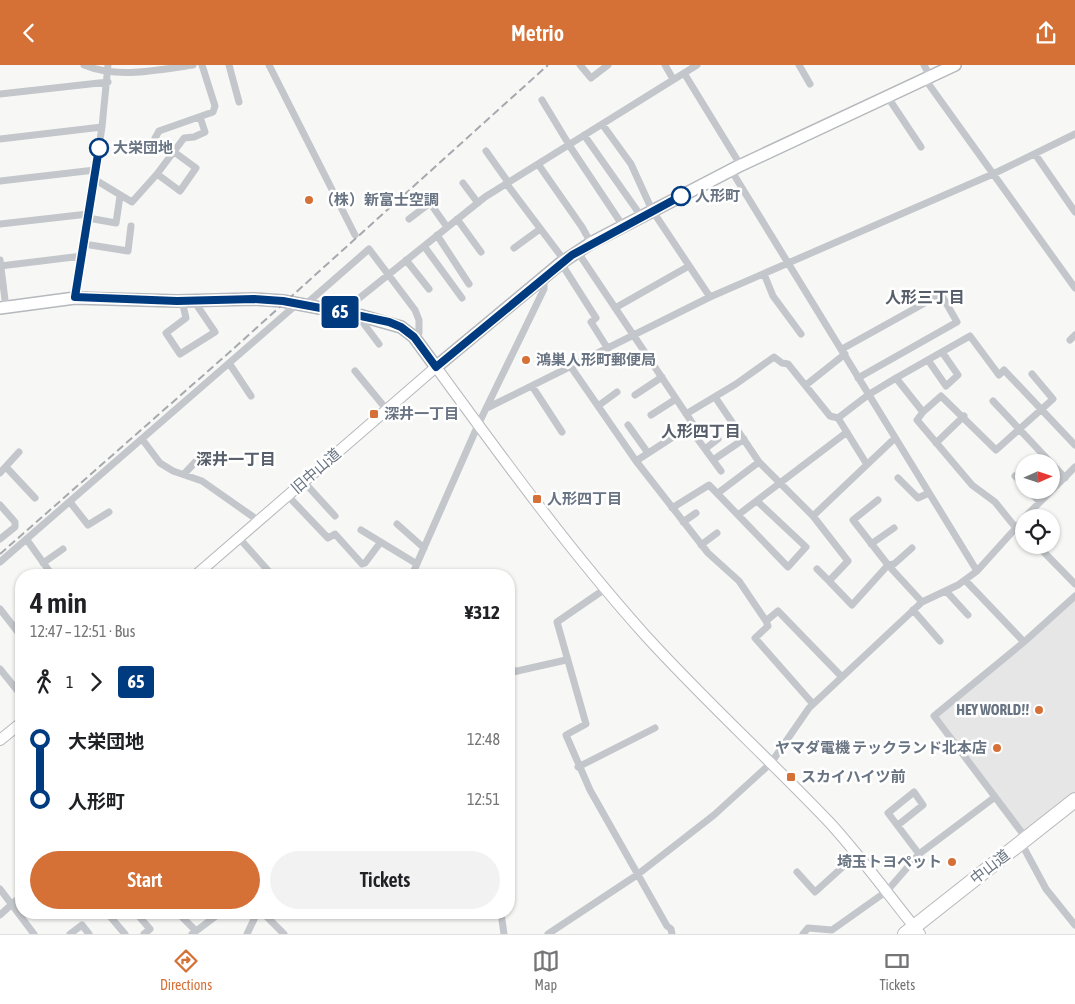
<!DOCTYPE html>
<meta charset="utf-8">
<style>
body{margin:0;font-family:"Asap Condensed","Noto Sans JP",sans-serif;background:#f2f2f2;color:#202124;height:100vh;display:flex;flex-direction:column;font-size:19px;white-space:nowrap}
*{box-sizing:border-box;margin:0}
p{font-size:16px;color:#757577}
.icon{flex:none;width:28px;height:28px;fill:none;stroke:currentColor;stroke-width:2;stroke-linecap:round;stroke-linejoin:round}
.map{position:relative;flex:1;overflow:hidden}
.drawer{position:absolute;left:15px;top:504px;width:500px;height:350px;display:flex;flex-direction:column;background:#fff;border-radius:20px;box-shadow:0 1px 4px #0004}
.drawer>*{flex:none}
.badge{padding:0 10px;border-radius:4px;font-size:18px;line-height:32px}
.needle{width:32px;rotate:87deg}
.buttons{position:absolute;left:1015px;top:389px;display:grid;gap:10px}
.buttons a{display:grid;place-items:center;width:45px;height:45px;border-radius:50%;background:#fff;box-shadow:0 1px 4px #0004;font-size:25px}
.map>.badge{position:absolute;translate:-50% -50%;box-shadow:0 0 0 2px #fff}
.legs{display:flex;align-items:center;gap:8px;height:55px;padding:0 15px;font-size:16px}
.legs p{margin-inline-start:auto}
.overview{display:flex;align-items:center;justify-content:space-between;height:85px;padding:0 15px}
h1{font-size:28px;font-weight:600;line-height:38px}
.primary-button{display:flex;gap:10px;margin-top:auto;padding:10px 15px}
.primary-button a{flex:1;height:58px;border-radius:30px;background:#d57137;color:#fff;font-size:20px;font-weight:600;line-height:58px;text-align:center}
.primary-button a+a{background:#f2f2f2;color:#202124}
ul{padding:0 15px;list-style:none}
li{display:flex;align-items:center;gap:18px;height:60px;font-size:19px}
li i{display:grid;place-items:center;width:8px;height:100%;margin:0 6px;background:currentColor}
li i::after{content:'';width:12px;height:12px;margin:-6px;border:4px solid;border-radius:50%;background:#fff}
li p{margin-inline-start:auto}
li:first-child i{background:linear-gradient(#0000 50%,currentColor 0)}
li:last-child i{background:linear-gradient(currentColor 50%,#0000 0)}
header{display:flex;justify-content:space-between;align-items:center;height:65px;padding:0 15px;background:#d57137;color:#fff;font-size:22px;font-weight:600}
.dock{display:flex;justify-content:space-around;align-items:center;height:70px;border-top:1px solid #e0e0e0;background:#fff;font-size:14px;color:#757577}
.dock a{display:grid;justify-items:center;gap:2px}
.dock .current{color:#d57137}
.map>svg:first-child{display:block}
.built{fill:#e5e6e5}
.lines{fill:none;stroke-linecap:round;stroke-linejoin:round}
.secondary-casing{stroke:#b6b9be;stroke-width:12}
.primary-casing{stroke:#b5b8bc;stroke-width:14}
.highway-casing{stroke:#b6b9bc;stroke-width:16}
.street{stroke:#c3c6ca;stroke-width:7}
.secondary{stroke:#fff;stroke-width:10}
.primary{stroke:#fff;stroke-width:11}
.highway{stroke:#fff;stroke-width:14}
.rail{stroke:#a5a9ae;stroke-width:2;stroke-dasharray:8 4;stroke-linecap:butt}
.line-1-casing{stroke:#fff;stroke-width:11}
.line-1{stroke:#003b80;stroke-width:8}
.stop-1-dot{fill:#fff;stroke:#003b80;stroke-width:2.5}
.poi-dot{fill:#d57137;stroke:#fff;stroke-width:2}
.labels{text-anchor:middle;stroke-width:5;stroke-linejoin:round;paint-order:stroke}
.stop-label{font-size:15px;font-weight:bold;fill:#697483;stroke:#fff;text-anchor:start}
.poi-label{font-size:15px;font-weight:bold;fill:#697483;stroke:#fff;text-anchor:start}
.street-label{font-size:15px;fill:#697483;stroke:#fff}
.neighbourhood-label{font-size:16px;font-weight:bold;fill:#565e69;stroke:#fff}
</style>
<header><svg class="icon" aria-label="back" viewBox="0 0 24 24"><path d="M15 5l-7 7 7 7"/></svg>Metrio<svg class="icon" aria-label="share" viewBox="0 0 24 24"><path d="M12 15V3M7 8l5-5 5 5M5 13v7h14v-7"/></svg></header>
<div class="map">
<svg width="1075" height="869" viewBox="0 0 1075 869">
<rect width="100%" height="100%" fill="#f7f7f5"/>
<path class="built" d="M1075,531V735L1026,773L934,651L1025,581Z"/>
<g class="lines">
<defs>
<path id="secondary" d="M196,510L436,302C503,394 569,485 645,570C704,635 769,694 830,758C862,793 890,832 920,869
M0,675L21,658"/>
<path id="primary" d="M0,243L75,233L177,236L254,234L283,236L362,251L401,262L414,272L436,302L561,198L591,178L737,102L955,0"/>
<path id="highway" d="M905,869L1075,735"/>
</defs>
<use href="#secondary" class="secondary-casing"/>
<use href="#primary" class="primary-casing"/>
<use href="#highway" class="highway-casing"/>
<path class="street" d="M84,0C118,14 158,5 193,0
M229,0L239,37
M269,0L355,170
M580,0L591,13L608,0
M665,0L673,14
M799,0L810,19
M924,0L930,11
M684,8L741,101
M925,14L1075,223
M0,29L108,17
M887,31L921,82
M542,35L571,83L623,161
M602,59L631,99L652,145L710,232
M584,70L641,151
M0,74L102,62
M486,86L508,117
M1035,89L1075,147
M538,99L582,162L591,178
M731,105L977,506
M157,109L180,126L196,103L155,73L159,66L213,47L215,41L202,0
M94,114L132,137L157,109L184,73L194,72L205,67L200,52
M0,116L95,105
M463,118L478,138
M506,118L564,195
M88,153L116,158L120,131
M409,154L430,138L447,162
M457,154L481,187
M0,159L88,149
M437,170L469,219
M84,179L128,186L131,161
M424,181L462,233
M514,183L540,164
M577,186L693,359L636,396
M0,195L6,243
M406,195L429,224
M561,198L596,253L591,257L608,284
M0,201L82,191
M764,209L773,231L801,269
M75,233L102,62L108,0
M182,236L186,253L166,268L180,289L215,267L194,236
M305,240L369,184L415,245L419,255V268L414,272
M615,243L689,201
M342,247L485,132L697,0
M362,251L361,255L379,279
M1070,275L1075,270
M842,284L941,229L957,257L858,313
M928,295L946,321L958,310L942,287
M229,298L251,331
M571,302L636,396L708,488L739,516L766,556L778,546L842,612
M355,306L387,345
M896,313L970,271L999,310L1004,305L1075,380
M806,320L845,289
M532,321L562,367
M635,330L662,312
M715,332L759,397L813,451
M993,336L1065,413
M598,341L617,327
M489,342L710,232L993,109L1075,69
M923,347L917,355L972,420L995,437L1016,463
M686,349L736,319L774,292L782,298L788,299L830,351L838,353L866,398
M651,350L676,334
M838,353L868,330L896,313L923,347L941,331L996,385L1053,334L1032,309
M628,360L648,388
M688,361L721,406
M895,373L813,451L848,496L829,516L852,540L888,500L894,499L912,483
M142,374L160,398L173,406L202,416L259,456
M936,378L964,351
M705,384L718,374
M713,395L744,374
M6,402L35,433
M0,408L19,387
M184,409L201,391
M1015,411L1024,420
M898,413L918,433L929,428
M304,417L335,451
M1028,425L1040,437
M718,428L759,397
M288,431L328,473L335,469L362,499L365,498L380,478
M878,435L853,455L888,500L922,537
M757,436L806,482L788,502L738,450L847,367
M70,437L88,460L109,447
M0,440L15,457V462L0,474
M672,443L709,420L738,450
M1025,452L1075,402
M683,457L696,448
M397,459L424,483
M361,465L417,499
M239,473L272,510
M27,475L52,510
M871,479L894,463
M701,480L717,468
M1037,480L1075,519
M0,497L297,239
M43,498L63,484
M817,504L829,516
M412,510L478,360L544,224V212
M965,515L1024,577
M605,524L557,557L586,659L566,670L590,725L667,861L671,864L672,869
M946,526L968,550
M0,544L21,571
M913,545L940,576
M766,556L768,561L755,573L813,639
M509,591L513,607L566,595
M0,604L21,630
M578,702L655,663
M898,760L923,740L914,727L888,748L919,789
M1026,773L934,651L1024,577L1075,531
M1025,785L1046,824L1075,860
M797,807L815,827L857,789
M0,824L34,869
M136,848L150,864L144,869
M178,848L196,866
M263,848L284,869
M501,848L504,869
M108,849L125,869
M0,850L21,831
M70,869L82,860L89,869
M192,869L220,848
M247,869L257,848
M548,869L637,810L714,750L771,698L809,643L842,612L922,537L958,520L977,506L1024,454
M803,869L808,863L832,865L887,826L919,789L995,732"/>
<use href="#secondary" class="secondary"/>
<use href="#primary" class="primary"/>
<use href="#highway" class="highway"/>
<path class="rail" d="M0,489L232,285L548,0"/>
</g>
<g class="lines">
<defs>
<path id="line-1" d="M99,83L75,232L177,236L254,234L283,236L342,247L389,257L401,262L414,272L436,302L572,190L681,131"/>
</defs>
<use href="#line-1" class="line-1-casing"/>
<use href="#line-1" class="line-1"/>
</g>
<g class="stop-1-dot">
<circle cx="99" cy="83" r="9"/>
<circle cx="681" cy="131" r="9"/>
</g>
<g class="poi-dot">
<circle cx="309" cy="135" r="5"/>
<circle cx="526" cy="295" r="5"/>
<rect x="369" y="344" width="10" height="10" rx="2.5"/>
<rect x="532" y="429" width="10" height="10" rx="2.5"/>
<circle cx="1039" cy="645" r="5"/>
<circle cx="997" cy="683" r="5"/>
<rect x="786" y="707" width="10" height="10" rx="2.5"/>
<circle cx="952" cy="797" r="5"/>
</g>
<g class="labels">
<g class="stop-label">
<text x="113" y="88">大栄団地</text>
<text x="695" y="136">人形町</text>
</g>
<g class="poi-label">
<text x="319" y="140">（株）新富士空調</text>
<text x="536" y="300">鴻巣人形町郵便局</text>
<text x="384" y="354">深井一丁目</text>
<text x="547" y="439">人形四丁目</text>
<text x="1029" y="650" text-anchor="end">HEY WORLD!!</text>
<text x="987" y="688" text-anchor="end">ヤマダ電機 テックランド北本店</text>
<text x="801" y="717">スカイハイツ前</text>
<text x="942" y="802" text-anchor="end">埼玉トヨペット</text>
</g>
<g class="street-label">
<text transform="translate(316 406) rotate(-41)" y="5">旧中山道</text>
<text transform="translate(990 802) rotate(-38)" y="5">中山道</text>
</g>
<g class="neighbourhood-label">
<text x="925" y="238">人形三丁目</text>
<text x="701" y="372">人形四丁目</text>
<text x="236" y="400">深井一丁目</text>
</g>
</g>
</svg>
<div class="buttons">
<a><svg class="needle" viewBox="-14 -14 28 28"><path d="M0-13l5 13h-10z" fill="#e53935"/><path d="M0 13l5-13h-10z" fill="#757577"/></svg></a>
<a><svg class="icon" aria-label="locate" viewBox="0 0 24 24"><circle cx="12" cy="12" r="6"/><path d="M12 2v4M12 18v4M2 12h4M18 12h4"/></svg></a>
</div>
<b class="badge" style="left:340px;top:247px;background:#003b80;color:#fff">65</b>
<section class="drawer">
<div class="overview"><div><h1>4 min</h1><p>12:47 – 12:51 · Bus</p></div><b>¥312</b></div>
<div class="legs"><svg class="icon" aria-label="walk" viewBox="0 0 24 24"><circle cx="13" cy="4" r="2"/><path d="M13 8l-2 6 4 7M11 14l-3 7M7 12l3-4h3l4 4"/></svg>1<svg class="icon" aria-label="forward" viewBox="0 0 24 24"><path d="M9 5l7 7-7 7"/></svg><b class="badge" style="background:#003b80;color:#fff">65</b></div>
<ul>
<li><i style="color:#003b80"></i><b>大栄団地</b><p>12:48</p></li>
<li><i style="color:#003b80"></i><b>人形町</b><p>12:51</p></li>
</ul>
<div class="primary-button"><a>Start</a><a>Tickets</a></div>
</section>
</div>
<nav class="dock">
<a class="current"><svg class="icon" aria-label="directions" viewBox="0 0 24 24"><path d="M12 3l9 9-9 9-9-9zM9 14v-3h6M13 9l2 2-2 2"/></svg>Directions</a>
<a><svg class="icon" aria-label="map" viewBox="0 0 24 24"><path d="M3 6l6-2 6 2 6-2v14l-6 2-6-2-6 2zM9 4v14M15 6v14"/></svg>Map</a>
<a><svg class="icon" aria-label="tickets" viewBox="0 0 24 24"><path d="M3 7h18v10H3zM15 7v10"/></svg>Tickets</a>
</nav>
